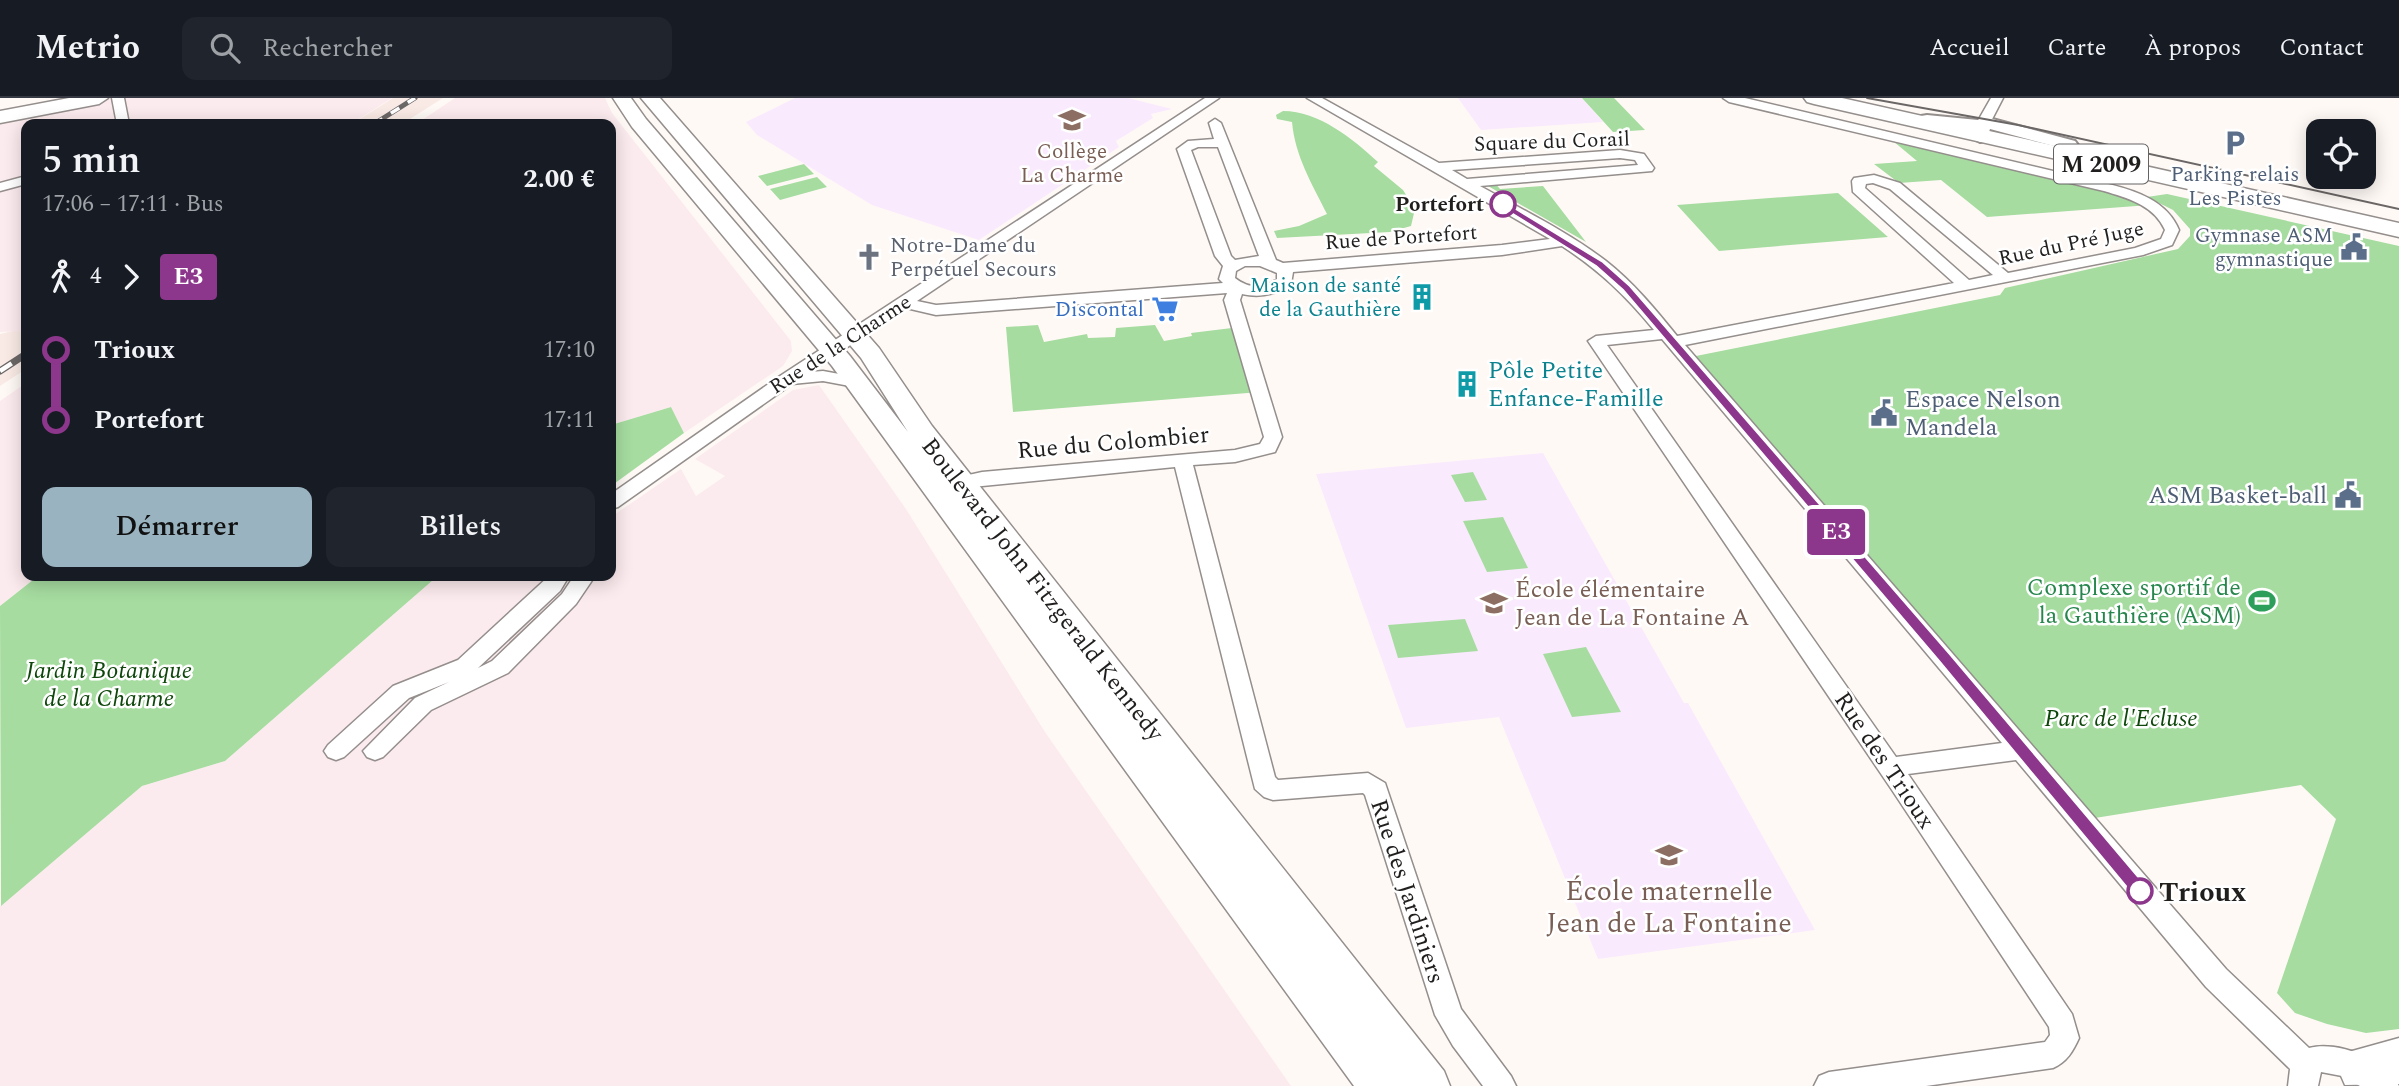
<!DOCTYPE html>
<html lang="fr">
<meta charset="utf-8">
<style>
body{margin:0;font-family:Spectral,serif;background:#20242c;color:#f1f3f6;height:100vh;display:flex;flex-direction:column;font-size:26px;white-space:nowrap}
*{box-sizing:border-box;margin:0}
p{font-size:23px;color:#9ea1a6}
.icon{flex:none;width:38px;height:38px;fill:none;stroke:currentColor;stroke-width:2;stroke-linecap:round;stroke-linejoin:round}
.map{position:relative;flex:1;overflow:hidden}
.drawer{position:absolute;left:21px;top:21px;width:595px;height:462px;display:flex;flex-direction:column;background:#171b24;border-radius:14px;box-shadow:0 4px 18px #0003}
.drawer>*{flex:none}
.badge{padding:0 14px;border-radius:5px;font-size:24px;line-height:46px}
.controls{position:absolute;left:2306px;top:21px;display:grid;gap:14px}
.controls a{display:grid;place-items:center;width:70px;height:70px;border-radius:14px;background:#171b24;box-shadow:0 4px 18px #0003;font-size:35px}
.map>.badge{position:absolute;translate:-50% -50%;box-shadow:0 0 0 4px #fff}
.legs{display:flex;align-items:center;gap:10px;height:77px;padding:0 21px;font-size:23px}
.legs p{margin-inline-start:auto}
.summary{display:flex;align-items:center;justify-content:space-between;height:119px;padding:0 21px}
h1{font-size:38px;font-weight:600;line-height:52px}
.action{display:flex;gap:14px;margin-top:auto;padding:14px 21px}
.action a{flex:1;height:80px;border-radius:14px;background:#99b3c0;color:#111;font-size:28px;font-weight:600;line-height:80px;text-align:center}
.action a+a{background:#20242c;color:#f1f3f6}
ul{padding:0 21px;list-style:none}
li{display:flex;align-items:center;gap:24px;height:70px;font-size:26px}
li i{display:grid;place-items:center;width:10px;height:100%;margin:0 9px;background:currentColor}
li i::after{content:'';width:18px;height:18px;margin:-9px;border:5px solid;border-radius:50%;background:#171b24}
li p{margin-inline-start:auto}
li:first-child i{background:linear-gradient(#0000 50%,currentColor 0)}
li:last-child i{background:linear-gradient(currentColor 50%,#0000 0)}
header{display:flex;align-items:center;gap:42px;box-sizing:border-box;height:98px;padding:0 35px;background:#171b24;border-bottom:2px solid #363941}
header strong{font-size:33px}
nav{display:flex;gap:38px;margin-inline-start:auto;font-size:24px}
.search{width:490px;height:63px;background:#20242c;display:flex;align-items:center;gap:18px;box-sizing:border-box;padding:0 24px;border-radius:14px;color:#9ea1a6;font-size:26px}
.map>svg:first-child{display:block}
.built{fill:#f9eae5}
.industrial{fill:#fcebee}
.education{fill:#faeafd}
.green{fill:#a6dca0}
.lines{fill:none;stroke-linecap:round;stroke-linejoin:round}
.minor-casing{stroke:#948e8c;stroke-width:3}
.tertiary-casing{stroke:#948e8c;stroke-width:4}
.secondary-casing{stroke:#948e8c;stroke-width:3}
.primary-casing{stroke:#948e8c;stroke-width:3}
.minor{fill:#fff;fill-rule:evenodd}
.tertiary{fill:#fff;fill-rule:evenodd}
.secondary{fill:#fff;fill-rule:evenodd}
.primary{fill:#fff;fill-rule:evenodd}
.tram{stroke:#6b6766;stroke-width:2}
.rail-far1-casing{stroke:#6b6766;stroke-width:5}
.rail-casing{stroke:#6b6766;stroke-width:7}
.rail-far1{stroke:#fff;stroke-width:3.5;stroke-dasharray:10;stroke-linecap:butt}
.rail{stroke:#fff;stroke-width:4.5;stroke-dasharray:14;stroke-linecap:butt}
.line-1{fill:#8c368c;stroke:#fff;stroke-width:2}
.stop-1-dot{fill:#fff;stroke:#8c368c;stroke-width:3.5}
.labels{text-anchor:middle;stroke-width:5;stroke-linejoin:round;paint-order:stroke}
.far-street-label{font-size:21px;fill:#211f1e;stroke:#fff}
.far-education-label{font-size:21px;fill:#785e54;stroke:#fff}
.far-service-label{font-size:21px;fill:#4e5e75;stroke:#fff}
.far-stop-label{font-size:21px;font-weight:bold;fill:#211f1e;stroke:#fff;text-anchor:end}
.far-worship-label{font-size:21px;fill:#5b616d;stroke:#fff;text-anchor:start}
.far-culture-label{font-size:21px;fill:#0d838f;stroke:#fff;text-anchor:end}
.far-shop-label{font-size:21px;fill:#366cbe;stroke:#fff;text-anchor:end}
.shield{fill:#fff;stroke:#646262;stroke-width:2}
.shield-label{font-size:23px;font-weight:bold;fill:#211f1e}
.culture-label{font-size:24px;fill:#0d838f;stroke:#fff;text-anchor:start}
.service-label{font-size:24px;fill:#4e5e75;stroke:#fff;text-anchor:start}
.street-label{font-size:24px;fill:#211f1e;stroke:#fff}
.leisure-label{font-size:24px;fill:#27864d;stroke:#fff;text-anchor:end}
.education-label{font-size:24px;fill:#785e54;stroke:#fff;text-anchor:start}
.park-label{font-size:24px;font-style:italic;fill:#0e470b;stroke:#fff}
.near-education-label{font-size:28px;fill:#785e54;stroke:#fff}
.near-stop-label{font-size:28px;font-weight:bold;fill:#211f1e;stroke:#fff;text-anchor:start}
</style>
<header>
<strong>Metrio</strong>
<div class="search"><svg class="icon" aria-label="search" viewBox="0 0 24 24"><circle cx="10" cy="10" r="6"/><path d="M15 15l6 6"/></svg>Rechercher</div>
<nav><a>Accueil</a><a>Carte</a><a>À propos</a><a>Contact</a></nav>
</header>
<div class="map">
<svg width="2399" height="988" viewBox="0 0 2399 988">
<rect width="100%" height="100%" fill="#fff9f6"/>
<path class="built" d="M393,0H443L402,26H352Z
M26,230V271L0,288V236Z"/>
<path class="industrial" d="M114,0H392L351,26H26V233L0,234V23Z
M455,0H605L612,15L791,243L792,253L783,268L684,335L671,309L611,327V26H416Z
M26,285V478H38L0,508V303Z
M819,287L906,411L1045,634L1291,988H0V808L142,688L225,663L433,482L442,478H611V419L681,371L696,398L725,378L695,361L793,292Z"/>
<path class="education" d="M795,0H1128L1172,11L1151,16L1153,20L1116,43L1119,49L979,142L872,107L757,37L746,24Z
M1458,0H1582L1603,24L1481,32Z
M1543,355L1684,605H1688L1815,832L1598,861L1499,619L1406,630L1316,376Z"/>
<path class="green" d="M1582,0H1614L1645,32L1613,34Z
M1283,13C1319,13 1353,41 1378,64L1374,68L1403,92L1415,111L1411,128L1390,134L1277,140L1274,133L1299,128L1327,116C1312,86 1295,58 1292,24L1277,21L1276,17Z
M1906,42L2108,90L2150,107L1987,119L1941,82L1899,85L1874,66L1917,63L1893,43Z
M804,66L814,76L767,88L758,78Z
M817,79L827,89L780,102L770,91Z
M1495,85L1500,91L1543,88L1586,144L1488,88Z
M1838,95L1888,139L1719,153L1677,107Z
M2167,96L2399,148V931L2366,935L2327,926L2295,915L2277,895L2336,721L2301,687L2095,720L1696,258L2000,197L2005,190L2178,151L2190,138V131L2173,112L2147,99Z
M1038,227L1044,244L1087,236L1088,240L1115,239L1116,230L1155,227L1164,243L1192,238L1191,235L1240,229L1260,294L1013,314L1006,229Z
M671,309L684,335L611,388V327Z
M1473,374L1487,402L1465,404L1451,377Z
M1503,419L1528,470L1487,474L1463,423Z
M38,478H442L433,482L225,663L142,688L1,808L0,508Z
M1465,521L1478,553L1398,560L1388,527Z
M1586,549L1621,614L1572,619L1543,556Z"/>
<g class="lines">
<defs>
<path id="minor" d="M112,0H124L129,26H117Z
M1205,0H1219L917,203L936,207L1223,185L1219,181L1223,168L1215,158L1177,51L1188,43L1214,41L1209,25L1215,21L1221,25L1276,162L1283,165L1502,147L1550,141L1307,0H1322L1439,65L1620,52L1644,56L1654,70L1652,73L1480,88C1523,112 1568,134 1606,163C1633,184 1656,212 1677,238L1954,185L1853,94L1852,83L1854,80L1874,77L1900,85L2008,175L2135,150L2161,141L2165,132C2154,107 2127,100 2104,93L1729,4L1723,0H1745L2108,86C2137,93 2167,103 2179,132L2172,147L2143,157L1685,247L2226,871L2309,950C2336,942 2387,961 2399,988H2360L2342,978L2321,974L2318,988H2288L2290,971L2206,889L2016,662L1908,676L2072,916L2079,940C2073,953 2067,964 2053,970L1926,988H1814L1819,978L1829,974L2045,944L2050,937L2049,929L1892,692L1588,243L1596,238L1654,232C1625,197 1600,173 1562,148L1502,157L1293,174L1291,186C1276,197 1260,200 1242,196L1240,202L1282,339L1275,354L1235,364L1193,367L1275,679L1278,682L1368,675L1385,685L1461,911L1511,978L1516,988H1483L1453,948L1435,917L1365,697L1363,695L1273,702L1264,699L1255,691L1175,369L962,390L952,384L955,380L982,374L1235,352L1260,346L1264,339L1224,202L1227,195L936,217L906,210L810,274L823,273L861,280L864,284L861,288L855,289L823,283L792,286L618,409L611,411V396L780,278ZM1198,49H1218L1259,158L1235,162L1231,158L1191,52ZM1620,60L1635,62L1638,67L1467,81L1452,72ZM1873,85L1890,91L1993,177L1969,182L1865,90L1866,86ZM1245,168H1260L1277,175V181C1263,191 1249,191 1235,180L1236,173ZM1662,241L2002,645L1896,659L1607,247Z
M1991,0H2003L1987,31H1977L1975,28Z
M26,78V86L0,93V85Z
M549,478H569L560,493L478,570L492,563L562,496L574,478H595L576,506L508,575L431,612L383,659L375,662L367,659L363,653L415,600L449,584L409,600L344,659L336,662L328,659L324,653L328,647L393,588L458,562Z"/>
<path id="tertiary" d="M1927,17L1978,22L1985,19L2075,43L2078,47L2069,52L1990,31L1986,43L1980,44L1971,39L1973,32L1921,26L1918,22L1921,18Z"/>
<path id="secondary" d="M69,0H108L99,6L0,25V13Z
M613,0H631L646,21L850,258L908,334L861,260L641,0H660L879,250L932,328L1444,973L1450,988H1354L832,268L632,29Z"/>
<path id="primary" d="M1804,0H1842L2399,125V139L1814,6L1807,4Z
M2399,940V986L2345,987L2338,971L2345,955Z"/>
</defs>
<use href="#minor" class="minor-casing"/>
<use href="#tertiary" class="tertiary-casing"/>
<use href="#secondary" class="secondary-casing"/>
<use href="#primary" class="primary-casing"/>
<use href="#minor" class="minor"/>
<use href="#tertiary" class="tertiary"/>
<use href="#secondary" class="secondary"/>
<use href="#primary" class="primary"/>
<path class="tram" d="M1867,0L2018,27L2399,111"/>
<defs>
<path id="rail-far1" d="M374,26L415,0"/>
<path id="rail" d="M0,273L26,256"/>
</defs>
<use href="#rail-far1" class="rail-far1-casing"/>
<use href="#rail" class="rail-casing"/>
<use href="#rail-far1" class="rail-far1"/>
<use href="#rail" class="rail"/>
</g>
<path class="line-1" d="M1503,103L1603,164L1630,188L1949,555L2146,788L2148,793L2146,798L2140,800L2134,798L1939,563L1623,192L1596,168L1500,108V104Z"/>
<defs>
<symbol id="school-bare" viewBox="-9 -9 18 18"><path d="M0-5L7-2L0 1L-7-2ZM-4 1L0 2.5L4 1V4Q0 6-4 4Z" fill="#8d6e63" stroke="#fff" stroke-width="2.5" paint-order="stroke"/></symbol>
<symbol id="parking-bare" viewBox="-9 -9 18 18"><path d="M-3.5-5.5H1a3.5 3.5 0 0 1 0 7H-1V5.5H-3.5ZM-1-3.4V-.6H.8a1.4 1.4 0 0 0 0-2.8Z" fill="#5c6f8a" stroke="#fff" stroke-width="2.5" paint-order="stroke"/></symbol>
<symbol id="civic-bare" viewBox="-9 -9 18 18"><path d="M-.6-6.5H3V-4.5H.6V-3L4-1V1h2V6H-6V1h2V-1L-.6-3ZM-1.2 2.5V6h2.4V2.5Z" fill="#5c6f8a" stroke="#fff" stroke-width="2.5" paint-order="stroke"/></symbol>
<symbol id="church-bare" viewBox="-9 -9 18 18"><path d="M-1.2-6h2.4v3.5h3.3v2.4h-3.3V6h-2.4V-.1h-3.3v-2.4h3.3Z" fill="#6b7280" stroke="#fff" stroke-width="2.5" paint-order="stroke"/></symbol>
<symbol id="building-bare" viewBox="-9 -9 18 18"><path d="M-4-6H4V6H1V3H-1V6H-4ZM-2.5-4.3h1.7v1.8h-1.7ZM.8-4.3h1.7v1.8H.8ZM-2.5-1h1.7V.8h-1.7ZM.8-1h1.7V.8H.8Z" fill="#0f9aa8" stroke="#fff" stroke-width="2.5" paint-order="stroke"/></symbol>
<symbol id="supermarket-bare" viewBox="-9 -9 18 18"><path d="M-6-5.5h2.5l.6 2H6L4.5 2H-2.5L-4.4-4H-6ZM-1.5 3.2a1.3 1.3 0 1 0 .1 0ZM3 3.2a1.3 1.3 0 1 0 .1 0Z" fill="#3f7fe0" stroke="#fff" stroke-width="2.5" paint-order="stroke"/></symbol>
<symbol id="stadium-bare" viewBox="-9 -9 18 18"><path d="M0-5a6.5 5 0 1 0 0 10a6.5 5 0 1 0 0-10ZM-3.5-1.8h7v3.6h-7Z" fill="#2e9e5b" stroke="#fff" stroke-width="2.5" paint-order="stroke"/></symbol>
</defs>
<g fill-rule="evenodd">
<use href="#school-bare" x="1053" y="3" width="38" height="38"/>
<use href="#parking-bare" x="2216" y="26" width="38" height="38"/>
<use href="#civic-bare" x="2335" y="130" width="38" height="38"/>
<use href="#church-bare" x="850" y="140" width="38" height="38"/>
<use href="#building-bare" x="1403" y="180" width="38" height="38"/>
<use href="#supermarket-bare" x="1146" y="192" width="38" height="38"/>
<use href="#building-bare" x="1448" y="267" width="38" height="38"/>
<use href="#civic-bare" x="1865" y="296" width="38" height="38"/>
<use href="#civic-bare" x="2329" y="378" width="38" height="38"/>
<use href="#stadium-bare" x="2243" y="484" width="38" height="38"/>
<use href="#school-bare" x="1475" y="486" width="38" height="38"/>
<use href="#school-bare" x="1650" y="738" width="38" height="38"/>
</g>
<g class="stop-1-dot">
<circle cx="1503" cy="106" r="12"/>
<circle cx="2140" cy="793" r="12"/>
</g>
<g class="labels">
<g class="far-street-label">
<text transform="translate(1552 43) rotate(-2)" y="7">Square du Corail</text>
<text transform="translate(1401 139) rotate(-4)" y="7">Rue de Portefort</text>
<text transform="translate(2071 145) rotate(-12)" y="7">Rue du Pré Juge</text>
<text transform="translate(840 246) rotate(-33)" y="7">Rue de la Charme</text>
</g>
<g class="far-education-label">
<text x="1072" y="60">Collège<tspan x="1072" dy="24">La Charme</tspan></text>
</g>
<g class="far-service-label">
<text x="2235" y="83">Parking relais<tspan x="2235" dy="24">Les Pistes</tspan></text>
<text x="2333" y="144" text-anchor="end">Gymnase ASM<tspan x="2333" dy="24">gymnastique</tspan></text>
</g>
<g class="far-stop-label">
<text x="1484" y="113">Portefort</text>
</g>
<g class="far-worship-label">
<text x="890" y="154">Notre-Dame du<tspan x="890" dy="24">Perpétuel Secours</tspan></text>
</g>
<g class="far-culture-label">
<text x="1401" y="194">Maison de santé<tspan x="1401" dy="24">de la Gauthière</tspan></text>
</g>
<g class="far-shop-label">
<text x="1144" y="218">Discontal</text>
</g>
<rect class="shield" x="2054" y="46.5" width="94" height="39" rx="5"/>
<g class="shield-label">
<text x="2101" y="74">M 2009</text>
</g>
<g class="culture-label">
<text x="1488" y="280">Pôle Petite<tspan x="1488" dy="28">Enfance-Famille</tspan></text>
</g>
<g class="service-label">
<text x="1905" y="309">Espace Nelson<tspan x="1905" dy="28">Mandela</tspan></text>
<text x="2327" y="405" text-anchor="end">ASM Basket-ball</text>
</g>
<g class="street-label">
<text transform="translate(1113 344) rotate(-5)" y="8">Rue du Colombier</text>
<text transform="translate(1043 491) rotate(52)" y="8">Boulevard John Fitzgerald Kennedy</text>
<text transform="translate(1885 662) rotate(56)" y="8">Rue des Trioux</text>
<text transform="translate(1408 793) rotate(72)" y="8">Rue des Jardiniers</text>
</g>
<g class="leisure-label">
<text x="2241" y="497">Complexe sportif de<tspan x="2241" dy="28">la Gauthière (ASM)</tspan></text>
</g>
<g class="education-label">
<text x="1515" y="499">École élémentaire<tspan x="1515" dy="28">Jean de La Fontaine A</tspan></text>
</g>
<g class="park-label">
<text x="109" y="580">Jardin Botanique<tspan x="109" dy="28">de la Charme</tspan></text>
<text x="2121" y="628">Parc de l'Ecluse</text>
</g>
<g class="near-education-label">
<text x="1669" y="802">École maternelle<tspan x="1669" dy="32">Jean de La Fontaine</tspan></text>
</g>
<g class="near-stop-label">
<text x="2159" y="803">Trioux</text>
</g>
</g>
</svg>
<div class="controls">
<a><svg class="icon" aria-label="locate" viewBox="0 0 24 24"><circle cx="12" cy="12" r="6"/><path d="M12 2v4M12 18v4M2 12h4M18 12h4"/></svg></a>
</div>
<b class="badge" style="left:1836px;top:434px;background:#8c368c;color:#fff">E3</b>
<section class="drawer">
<div class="summary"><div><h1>5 min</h1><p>17:06 – 17:11 · Bus</p></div><b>2.00 €</b></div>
<div class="legs"><svg class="icon" aria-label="walk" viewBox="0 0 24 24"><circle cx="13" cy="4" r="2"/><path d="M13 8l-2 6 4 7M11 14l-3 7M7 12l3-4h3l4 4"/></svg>4<svg class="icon" aria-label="forward" viewBox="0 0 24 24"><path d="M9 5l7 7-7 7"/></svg><b class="badge" style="background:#8c368c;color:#fff">E3</b></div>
<ul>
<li><i style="color:#8c368c"></i><b>Trioux</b><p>17:10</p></li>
<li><i style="color:#8c368c"></i><b>Portefort</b><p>17:11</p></li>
</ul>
<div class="action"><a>Démarrer</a><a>Billets</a></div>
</section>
</div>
